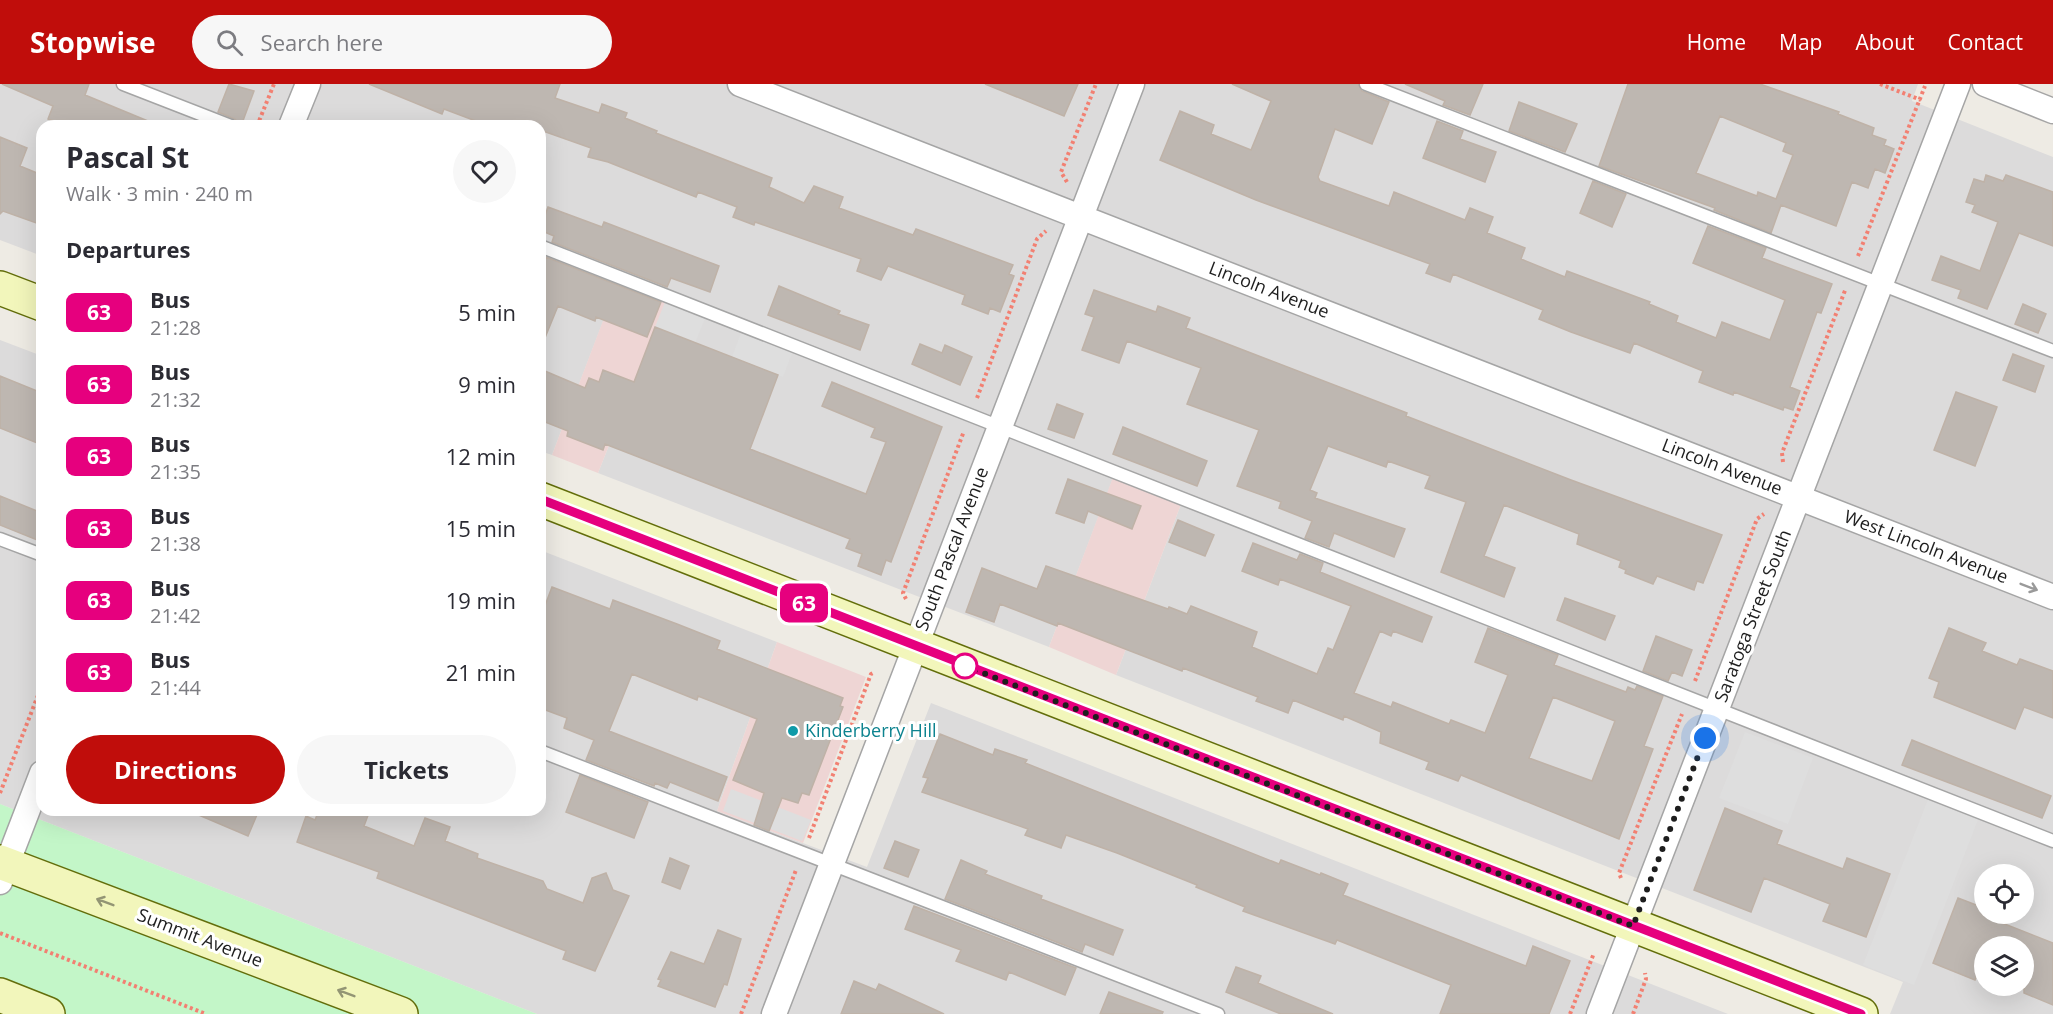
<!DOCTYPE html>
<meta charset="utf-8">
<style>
body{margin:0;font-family:"Open Sans",sans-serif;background:#f7f7f7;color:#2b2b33;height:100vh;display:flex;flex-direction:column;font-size:22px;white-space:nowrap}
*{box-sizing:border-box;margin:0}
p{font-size:20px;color:#7c7c81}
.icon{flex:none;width:33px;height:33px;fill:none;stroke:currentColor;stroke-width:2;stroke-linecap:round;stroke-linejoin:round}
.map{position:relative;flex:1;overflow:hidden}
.details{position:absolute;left:36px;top:36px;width:510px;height:696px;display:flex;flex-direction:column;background:#fff;border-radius:18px;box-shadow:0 6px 24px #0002}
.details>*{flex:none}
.badge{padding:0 12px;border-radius:9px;font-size:21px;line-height:39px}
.buttons{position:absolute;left:1974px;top:780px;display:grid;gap:12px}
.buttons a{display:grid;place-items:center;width:60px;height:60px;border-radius:50%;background:#fff;box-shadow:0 6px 24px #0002;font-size:30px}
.you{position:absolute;width:30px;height:30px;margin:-15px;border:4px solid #fff;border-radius:50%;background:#1a73e8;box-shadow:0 0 0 9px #1a73e833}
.map>.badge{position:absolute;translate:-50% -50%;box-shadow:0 0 0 3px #fff}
h2{padding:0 30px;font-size:22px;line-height:54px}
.round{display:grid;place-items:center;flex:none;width:63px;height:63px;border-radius:32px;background:#f7f7f7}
.overview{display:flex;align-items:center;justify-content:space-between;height:102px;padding:0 30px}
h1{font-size:28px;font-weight:700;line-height:45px}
.primary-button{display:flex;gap:12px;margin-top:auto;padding:12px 30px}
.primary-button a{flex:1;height:69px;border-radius:36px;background:#c00d0b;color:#fff;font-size:24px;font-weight:700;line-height:69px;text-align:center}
.primary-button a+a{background:#f7f7f7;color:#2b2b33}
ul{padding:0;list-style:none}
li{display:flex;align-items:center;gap:18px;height:72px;padding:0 30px}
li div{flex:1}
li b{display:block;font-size:22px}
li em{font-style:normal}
li .badge{min-width:66px;font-weight:700;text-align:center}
header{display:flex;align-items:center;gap:36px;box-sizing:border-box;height:84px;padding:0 30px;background:#c00d0b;color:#fff}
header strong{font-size:28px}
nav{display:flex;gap:33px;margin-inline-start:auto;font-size:21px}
.search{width:420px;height:54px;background:#f7f7f7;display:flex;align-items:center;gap:15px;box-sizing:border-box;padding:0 21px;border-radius:33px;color:#7c7c81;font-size:22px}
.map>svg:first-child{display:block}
.residential{fill:#dcdbdb;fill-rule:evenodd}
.commercial{fill:#eed5d4}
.park{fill:#c3f6c8}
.parking{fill:#dedede}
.building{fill:#beb7b1;stroke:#bfb2a7;stroke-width:1.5;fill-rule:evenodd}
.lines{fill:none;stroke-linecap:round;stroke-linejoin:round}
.lane-casing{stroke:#a5a5a5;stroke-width:15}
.street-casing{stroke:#a5a5a5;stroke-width:27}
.secondary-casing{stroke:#636e0b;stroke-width:36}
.path{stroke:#f28072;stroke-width:4;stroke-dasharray:3 3;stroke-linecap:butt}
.lane{stroke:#fff;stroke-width:12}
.street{stroke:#fff;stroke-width:24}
.secondary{stroke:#f2f6bb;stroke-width:33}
.oneway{stroke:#9a9a9a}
.oneway2{stroke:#939574}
.line-casing{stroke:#fff;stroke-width:14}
.line{stroke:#e6007e;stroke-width:9}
.walk{stroke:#1e1e1e;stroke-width:6;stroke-dasharray:0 10.8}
.stop-dot{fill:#fff;stroke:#e6007e;stroke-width:3}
.culture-dot{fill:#0f9aa8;stroke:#fff;stroke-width:2}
.labels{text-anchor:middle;stroke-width:6;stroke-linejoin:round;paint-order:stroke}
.street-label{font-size:18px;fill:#1e1e1e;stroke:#fff}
.culture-label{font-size:18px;fill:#0d838f;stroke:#fff;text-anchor:start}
</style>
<header>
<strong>Stopwise</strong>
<div class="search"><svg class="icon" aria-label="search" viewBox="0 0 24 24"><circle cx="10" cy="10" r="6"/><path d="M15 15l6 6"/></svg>Search here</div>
<nav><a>Home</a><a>Map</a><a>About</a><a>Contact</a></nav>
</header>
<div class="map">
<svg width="2053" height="930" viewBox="0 0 2053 930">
<rect width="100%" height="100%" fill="#eeebe4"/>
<path class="residential" d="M0,0H1918L1912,17L2053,73V930H1890L1903,898L1116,591L1183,415L1115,389L1049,563L598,389L669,211L620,193L552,371L540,367V42H42V172L0,156ZM1984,790H2024V830H1984ZM1984,862H2024V902H1984Z
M0,256L42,272V726H540V466L777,558L717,727L867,783L931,619L1728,930H537L0,720Z"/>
<path class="commercial" d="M620,192L669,211L598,389L552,371Z
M1115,388L1183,415L1116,591L1049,563Z
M777,558L866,593L803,759L717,727Z"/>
<path class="park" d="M0,720L537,930H0Z"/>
<path class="parking" d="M665,218L705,234L695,259L655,243Z
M741,249L792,269L783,293L732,273Z
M1745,648L1813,674L1788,740L1719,714Z
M731,705L811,736L802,757L723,727Z
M1929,713L1979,733L1914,901L1863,881Z"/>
<path class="building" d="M2,0H89L85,11L160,42H67L48,35L53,22Z
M229,0L254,7L241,42L235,35L218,28Z
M369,0H560L555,14L599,29L602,20L627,29L625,34L657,47L656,49L772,94L769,103L804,119L814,102L843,113L839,124L913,151L916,145L1013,181L1009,190L1014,192L1000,228L990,224L988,230L962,220L965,211L888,182L881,196L857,187L861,175L755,138L754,141L733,133L737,123L698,108L696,113L608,78L588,73L591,64L540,46V42H489L444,25L442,30Z
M985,0H1078L1064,32Z
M1232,0H1358L1362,7L1389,18L1372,60L1335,45L1318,93L1320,97L1389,122L1394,108L1465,136L1470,124L1493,133L1487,149L1525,164L1521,175L1565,193L1567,187L1650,218L1649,220L1678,232L1676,238L1716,254L1722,238L1770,256L1785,216L1693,179L1708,142L1766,164L1762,174L1832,200L1821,229L1817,228L1790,303L1800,307L1793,326L1784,323L1783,326L1734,308L1733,311L1699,298L1703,287L1634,259L1630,269L1571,248L1539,235L1543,226L1453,190L1450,198L1426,189L1430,180L1256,116L1160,76L1180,27L1214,41L1211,50L1251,66L1271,17Z
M1405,0H1483L1470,31L1443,21L1445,17Z
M1628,0H1760L1839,28L1838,30L1874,44L1872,51L1886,56L1884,61L1894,65L1885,89L1875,85L1868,104L1852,98L1836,142L1781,121L1771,149L1714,126L1715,124L1599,82ZM1720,32L1786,59L1783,67L1793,71L1776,115L1758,108L1757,112L1696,89Z
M1519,18L1577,40L1565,68L1509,47Z
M1437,37L1463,47L1460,55L1496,68L1485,98L1423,74Z
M0,53L27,64L20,82L42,91V141L3,127L0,130Z
M1986,91L2003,97L2006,91L2053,108V162L2019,149L1987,225L1958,214L1961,206L1932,196L1941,172L1980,187L1998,138L1972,128L1975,121L1966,118L1974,95L1984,98Z
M1593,97L1626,110L1612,143L1580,129Z
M548,123L602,143L604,138L719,182L710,208L671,194L667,203L552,158L554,152L540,146Z
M546,173L661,218L647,253L596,233L595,237L558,222L540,266V189Z
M779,202L840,227L838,230L869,241L860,266L768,231Z
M1094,206L1156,228L1158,222L1190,234L1186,244L1407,329L1406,332L1571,396L1722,451L1703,499L1697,497L1694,506L1657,492L1653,500L1625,489L1626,486L1619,483L1621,477L1577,460L1579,450L1504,421L1484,472L1515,484L1504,513L1441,488L1466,418L1425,404L1430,392L1388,377L1386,383L1328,362L1310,406L1317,409L1315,414L1405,445L1394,473L1334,449L1329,463L1305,454L1312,437L1279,424L1281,418L1237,402L1259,346L1187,320L1201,284L1127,257L1119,279L1082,266L1094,233L1085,230Z
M2023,220L2046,230L2038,249L2015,240Z
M655,243L778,291L750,365L866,410L886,358L871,353L875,344L822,322L832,298L942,343L891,478L886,476L881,491L858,482L862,470L846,464L850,455L605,360L603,366L567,352L568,347L540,336V285L585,304L589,294L599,298L603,286L634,298Z
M920,260L942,269L945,261L972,273L960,301L912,280Z
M2013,270L2044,282L2035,308L2003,296Z
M0,292L42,309V361L0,344Z
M1956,308L1997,323L1975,382L1934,366Z
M1057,320L1083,330L1074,354L1048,345Z
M1123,343L1207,377L1197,402L1113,370Z
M1068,395L1141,422L1132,445L1088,427L1084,439L1056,429Z
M0,412L42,429V458L0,441Z
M1178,436L1214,451L1205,472L1169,458Z
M1253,459L1297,476L1300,470L1323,479L1320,488L1432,533L1422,558L1393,547L1391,552L1380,547L1354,609L1391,623L1393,618L1449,640L1451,636L1485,649L1508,591L1475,578L1488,544L1558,571L1554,581L1626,608L1628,603L1635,606L1637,602L1663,612L1644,662L1653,665L1619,755L1461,691L1458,697L1426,685L1429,678L1380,659L1381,648L1344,632L1343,636L1293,616L1288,629L1256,617L1258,613L1183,584L1182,587L1058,539L1057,542L1000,520L994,538L966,528L982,484L1037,505L1046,482L1168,525L1169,523L1187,530L1191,522L1257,548L1252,563L1317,590L1328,564L1333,566L1351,522L1280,495L1278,501L1242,487ZM1553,613L1615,637L1592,697L1529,674Z
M552,503L610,525L613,516L677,540L720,557L717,565L843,614L840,622L843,623L809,711L802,709L798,719L782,714L769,747L754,741L764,709L733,696L757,635L698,612L697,616L632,590L609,647L727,693L718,717L670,698L667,704L655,699L654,702L586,676L594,656L564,644L567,634L540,624V535Z
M1565,514L1615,532L1605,556L1557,536Z
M1949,544L1986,559L1982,567L2017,581L2020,575L2053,587V634L2024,623L2015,645L1934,613L1939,598L1929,594Z
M1656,552L1692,566L1682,592L1672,588L1668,597L1643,587Z
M940,650L993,671L995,665L1027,676L1025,679L1279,780L1281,776L1320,791L1321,789L1348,800L1343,811L1526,882L1533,862L1570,877L1549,930H1440L1451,901L1337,856L1335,860L1243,827L1245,823L1196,803L1197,801L1117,769L1066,751L1061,764L1025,751L1028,745L922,708L928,694L923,693Z
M1912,656L2051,712L2042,734L1902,681Z
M580,691L648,718L634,754L566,728Z
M1725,724L1782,747L1777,760L1843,785L1847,774L1890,790L1866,853L1823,837L1830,820L1764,794L1751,828L1694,806Z
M187,726H259L248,752Z
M319,726H370L364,742L414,762L425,734L450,743L445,757L478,770L477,774L543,797L547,805L583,819L592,794L606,789L613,806L629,812L595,887L563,875L566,867L377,794L379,788L297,758L306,732L315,736Z
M895,757L919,766L908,793L884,784Z
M670,774L689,782L680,805L662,798Z
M961,776L987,787L985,790L1042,812L1041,815L1123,846L1113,871L1085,860L1082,868L945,815Z
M1958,814L1984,824V830H2000L1997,837L2053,859V921L2024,909V862H1984V871L1975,896L1933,879Z
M914,822L1076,884L1065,911L1009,888L1006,896L956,877L961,866L905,845Z
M718,846L741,855L727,901L724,900L715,923L658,902L661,896L658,895L671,868L704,880Z
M1236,883L1261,892L1258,899L1333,930H1281L1226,908Z
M854,897L876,906L879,900L944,930H841Z
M1109,908L1163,928L1162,930H1100Z"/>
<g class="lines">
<defs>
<path id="lane" d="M123,0L231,42
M1366,0L2053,267
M540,162L2053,757
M0,455L42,471
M540,667L1218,930"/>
<path id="street" d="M740,0L2053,513
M1985,0L2053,27
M291,42L308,0
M0,798L42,689
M774,930L1132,0
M1599,930L1958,0"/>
<path id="secondary" d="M0,204L42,220
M540,415L1861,930
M0,778L401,930
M0,911L48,930"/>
</defs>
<use href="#lane" class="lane-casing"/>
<use href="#street" class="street-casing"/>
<use href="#secondary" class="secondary-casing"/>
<path class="path" d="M1880,0L1921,16
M257,42L274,0
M1067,98L1061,88L1096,0
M1858,172L1925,2
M977,314L1037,155L1046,147
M1783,378L1782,369L1846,204
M906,515L903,509L964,347
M1695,597L1757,435L1764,430
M0,709L42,601
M809,754L871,590L875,588
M1621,794L1619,789L1682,630
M0,849L206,930
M741,930L796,786
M1570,930L1594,869
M1633,930L1646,895L1645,889"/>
<use href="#lane" class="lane"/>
<use href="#street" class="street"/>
<use href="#secondary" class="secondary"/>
</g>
<defs><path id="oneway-shaft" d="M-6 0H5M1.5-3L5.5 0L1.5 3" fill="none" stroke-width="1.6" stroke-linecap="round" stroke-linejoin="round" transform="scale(1.5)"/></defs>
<use class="oneway" href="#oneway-shaft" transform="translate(2029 503) rotate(21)"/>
<g class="oneway2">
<use href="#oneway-shaft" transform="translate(105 818) rotate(-159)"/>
<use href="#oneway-shaft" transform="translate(346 909) rotate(-159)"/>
</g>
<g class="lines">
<defs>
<path id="line" d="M540,415L1861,930"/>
</defs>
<use href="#line" class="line-casing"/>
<use href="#line" class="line"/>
<path class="walk" d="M965,582L1633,842L1705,654"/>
</g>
<circle class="stop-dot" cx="965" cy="582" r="12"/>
<circle class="culture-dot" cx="793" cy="647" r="6"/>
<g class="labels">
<g class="street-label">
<text transform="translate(1269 206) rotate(21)" y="6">Lincoln Avenue</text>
<text transform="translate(1722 383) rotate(21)" y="6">Lincoln Avenue</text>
<text transform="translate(1926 463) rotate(21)" y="6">West Lincoln Avenue</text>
<text transform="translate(952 465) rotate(-69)" y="6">South Pascal Avenue</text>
<text transform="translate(1753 532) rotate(-69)" y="6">Saratoga Street South</text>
<text transform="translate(200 854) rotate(21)" y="6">Summit Avenue</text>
</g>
<g class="culture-label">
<text x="805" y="653">Kinderberry Hill</text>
</g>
</g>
</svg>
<div class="buttons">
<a><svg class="icon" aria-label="locate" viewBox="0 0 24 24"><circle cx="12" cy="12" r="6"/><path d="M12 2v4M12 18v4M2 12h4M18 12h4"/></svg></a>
<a><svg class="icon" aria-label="layers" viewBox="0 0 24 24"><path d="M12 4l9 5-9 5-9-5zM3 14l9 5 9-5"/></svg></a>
</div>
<div class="you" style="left:1705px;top:654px"></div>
<b class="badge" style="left:804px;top:519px;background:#e6007e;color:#fff">63</b>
<section class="details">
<div class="overview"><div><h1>Pascal St</h1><p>Walk · 3 min · 240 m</p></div><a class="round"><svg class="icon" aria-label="heart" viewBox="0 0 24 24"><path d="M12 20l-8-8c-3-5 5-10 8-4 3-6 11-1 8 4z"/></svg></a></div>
<h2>Departures</h2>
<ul>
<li><span class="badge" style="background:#e6007e;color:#fff">63</span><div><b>Bus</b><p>21:28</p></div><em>5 min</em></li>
<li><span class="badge" style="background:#e6007e;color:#fff">63</span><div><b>Bus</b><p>21:32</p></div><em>9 min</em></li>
<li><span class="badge" style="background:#e6007e;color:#fff">63</span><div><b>Bus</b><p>21:35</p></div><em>12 min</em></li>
<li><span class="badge" style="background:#e6007e;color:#fff">63</span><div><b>Bus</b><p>21:38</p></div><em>15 min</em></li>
<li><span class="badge" style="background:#e6007e;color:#fff">63</span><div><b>Bus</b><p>21:42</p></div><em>19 min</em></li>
<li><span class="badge" style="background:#e6007e;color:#fff">63</span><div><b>Bus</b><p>21:44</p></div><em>21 min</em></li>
</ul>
<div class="primary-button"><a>Directions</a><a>Tickets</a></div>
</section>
</div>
